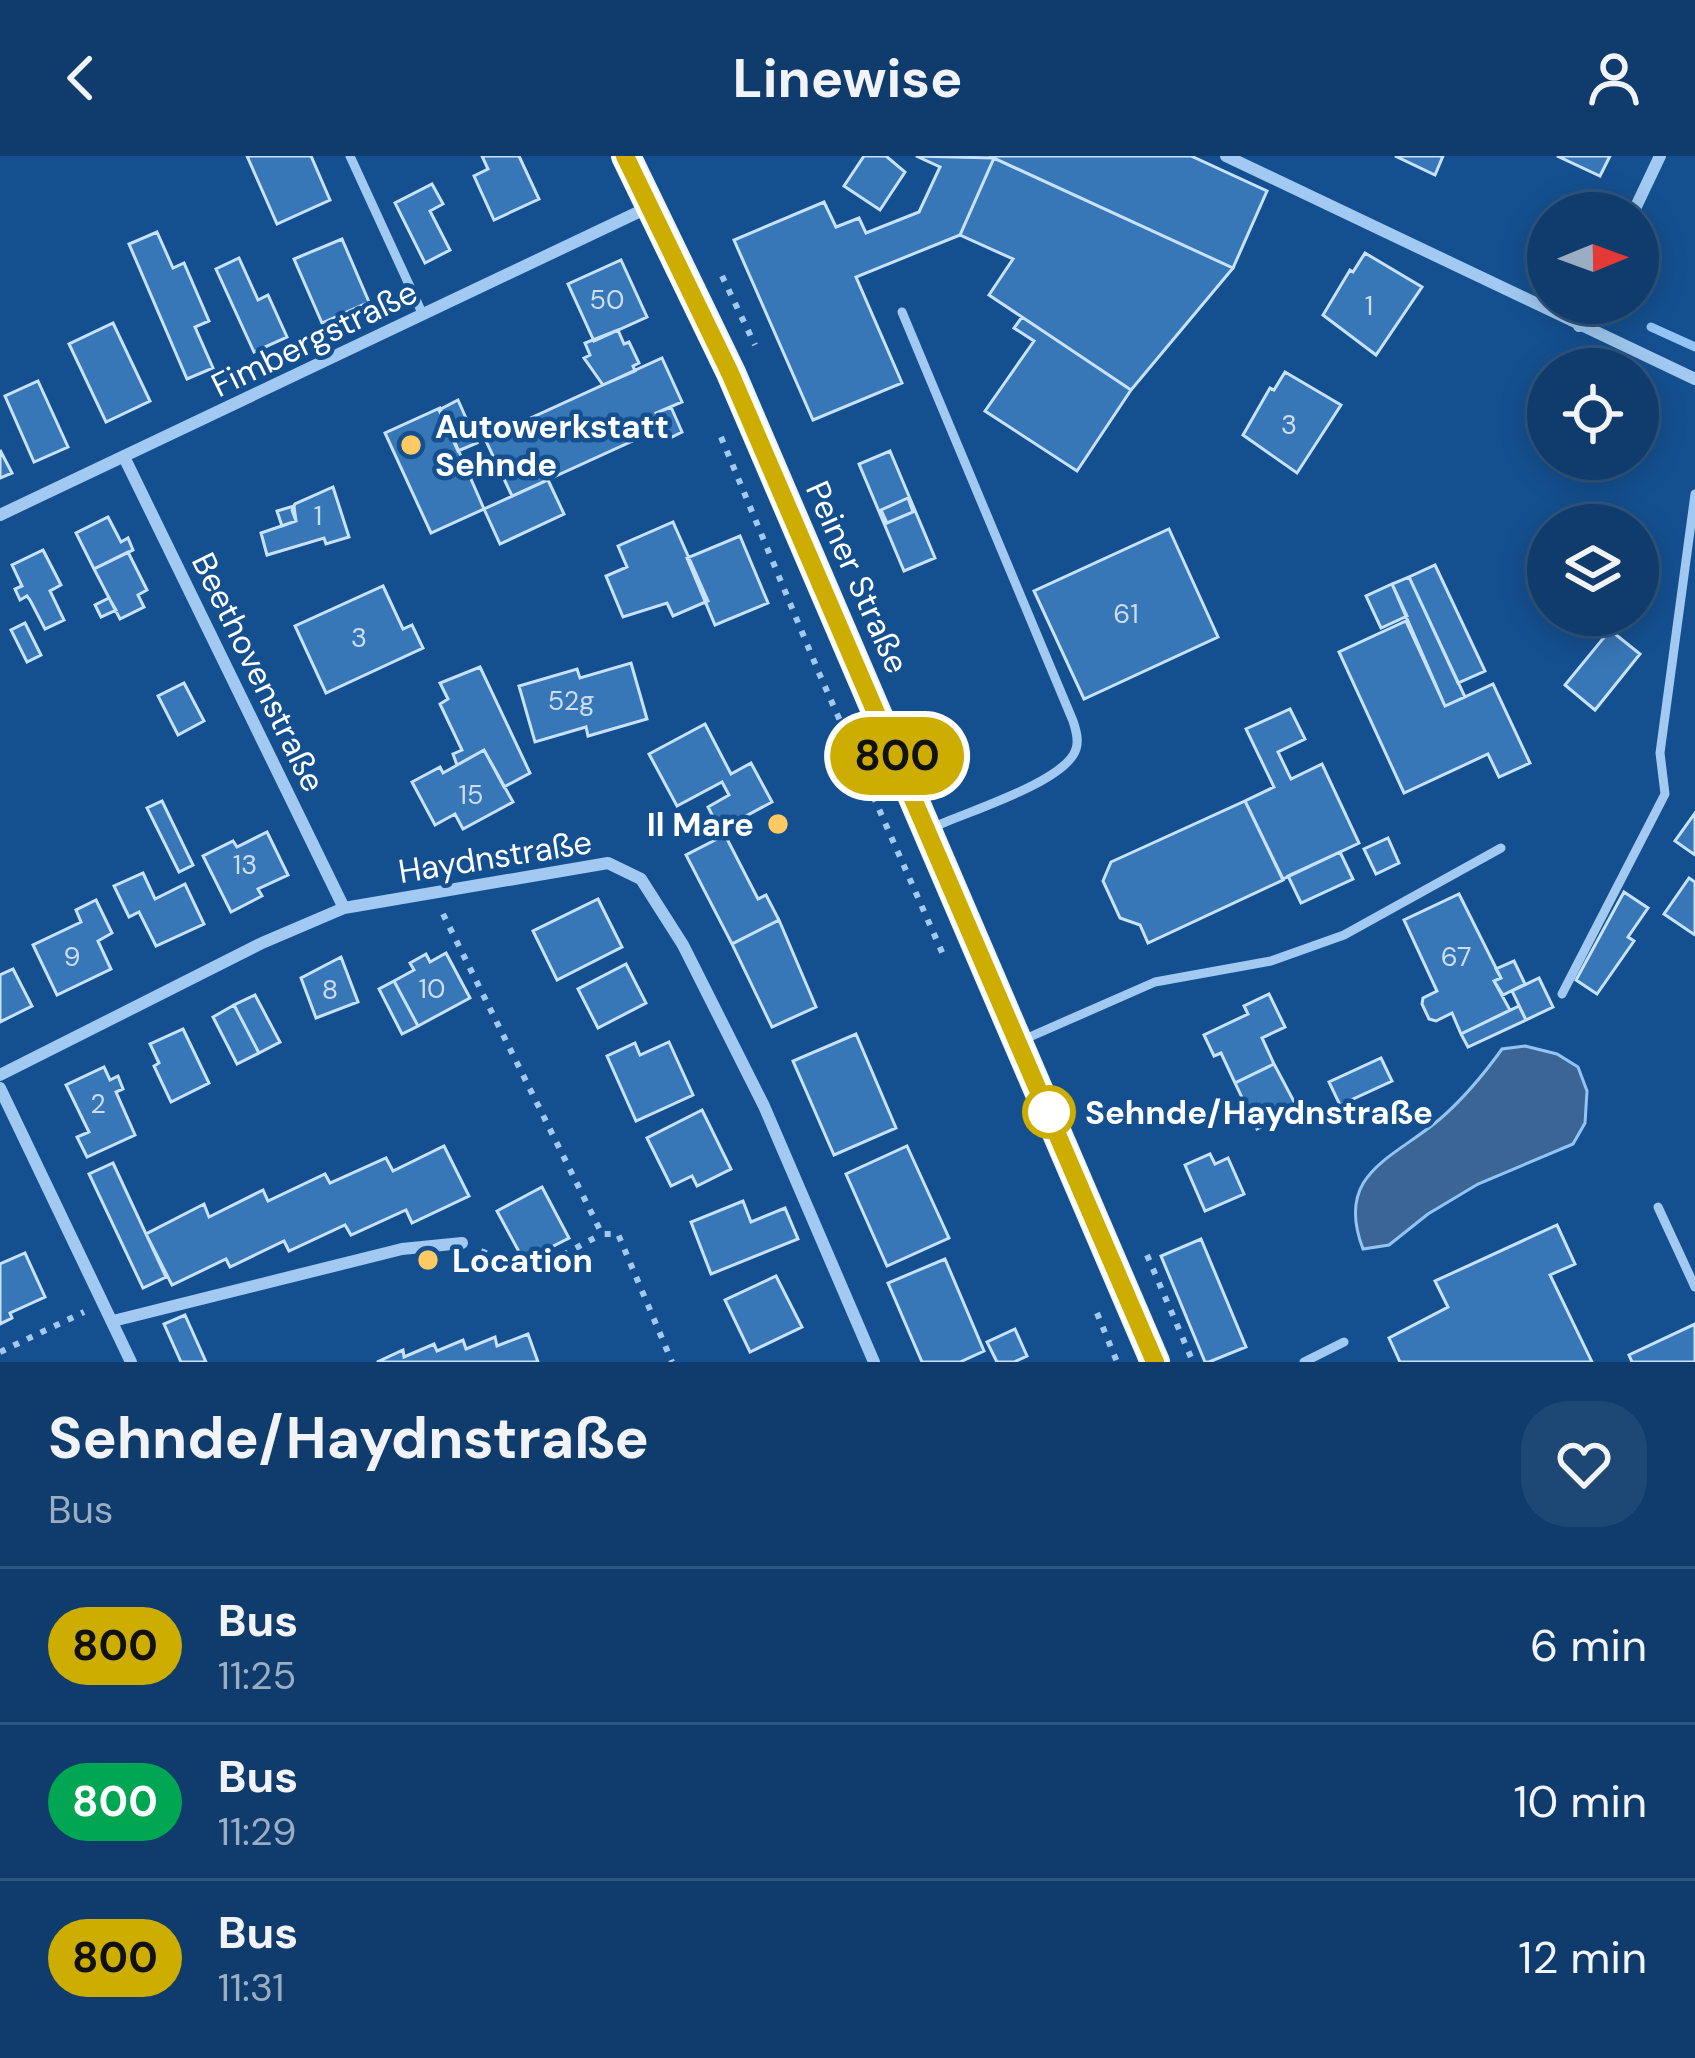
<!DOCTYPE html>
<meta charset="utf-8">
<style>
body{margin:0;font-family:"DM Sans",sans-serif;background:#1d4774;color:#f1f3f6;height:100vh;display:flex;flex-direction:column;font-size:45px;white-space:nowrap}
*{box-sizing:border-box;margin:0}
p{font-size:39px;color:#9badc2}
.icon{flex:none;width:66px;height:66px;fill:none;stroke:currentColor;stroke-width:2;stroke-linecap:round;stroke-linejoin:round}
.map{position:relative;height:1206px;overflow:hidden}
.panel{display:flex;flex-direction:column;background:#0f3c6c;flex:1}
.panel>*{flex:none}
.badge{padding:0 24px;border-radius:39px;font-size:42px;line-height:78px}
.needle{width:78px;rotate:89deg}
.buttons{position:absolute;left:1527px;top:36px;display:grid;gap:24px}
.buttons a{display:grid;place-items:center;width:132px;height:132px;border-radius:50%;background:#0f3c6c;box-shadow:0 6px 30px #0003,0 0 0 3px #2f567f;font-size:60px}
.map>.badge{position:absolute;translate:-50% -50%;box-shadow:0 0 0 6px #fff}
.round{display:grid;place-items:center;flex:none;width:126px;height:126px;border-radius:48px;background:#1d4774}
.headline{display:flex;align-items:center;justify-content:space-between;height:204px;padding:0 48px}
h1{font-size:57px;font-weight:700;line-height:90px}
ul{padding:0;list-style:none}
li{display:flex;align-items:center;gap:36px;height:156px;padding:0 48px;border-top:3px solid #2f567f}
li div{flex:1}
li b{display:block;font-size:45px}
li em{font-style:normal}
li .badge{min-width:132px;font-weight:700;text-align:center}
header{display:flex;justify-content:space-between;align-items:center;height:156px;padding:0 48px;background:#0f3c6c;font-size:54px;font-weight:700}
.map>svg:first-child{display:block}
.water{fill:#3a6594;stroke:#93c4f4;stroke-width:3}
.lines{fill:none;stroke-linecap:round;stroke-linejoin:round}
.stream{stroke:#93c4f4;stroke-width:9}
.building{fill:#3877b7;stroke:#c8e2fc;stroke-width:3}
.path{stroke:#a1c9f1;stroke-width:6;stroke-dasharray:6 9;stroke-linecap:butt}
.service{stroke:#a1c9f1;stroke-width:9}
.minor{stroke:#a1c9f1;stroke-width:12}
.primary{stroke:#ebf4ff;stroke-width:30}
.line-casing{stroke:#fff;stroke-width:27}
.line{stroke:#cdad00;stroke-width:18}
.poi-dot{fill:#ffca61;stroke:#145090;stroke-width:4.5}
.stop-dot{fill:#fff;stroke:#cdad00;stroke-width:6}
.labels{text-anchor:middle;stroke-width:9;stroke-linejoin:round;paint-order:stroke}
.number-label{font-size:27px;fill:#cddded}
.street-label{font-size:33px;fill:#fff;stroke:#145090}
.poi-label{font-size:33px;font-weight:bold;fill:#fff;stroke:#145090;text-anchor:start}
.stop-label{font-size:33px;font-weight:bold;fill:#fff;stroke:#145090;text-anchor:start}
</style>
<header><svg class="icon" aria-label="back" viewBox="0 0 24 24"><path d="M15 5l-7 7 7 7"/></svg>Linewise<svg class="icon" aria-label="person" viewBox="0 0 24 24"><circle cx="12" cy="8" r="4"/><path d="M4 21q1-7 8-7t8 7"/></svg></header>
<div class="map">
<svg width="1695" height="1206" viewBox="0 0 1695 1206">
<rect width="100%" height="100%" fill="#145090"/>
<path class="water" d="M1525,890L1557,898L1578,911L1587,935L1585,967L1573,988L1478,1028L1428,1058L1389,1089L1363,1093C1334,1017 1393,1003 1440,963C1463,943 1484,918 1502,893Z"/>
<g class="lines">
<path class="stream" d="M1651,171L1695,191"/>
</g>
<path class="building" d="M247,0H311L330,44L277,68Z
M482,0H519L539,43L494,64L474,20L488,13Z
M864,0H886L905,16L880,54L844,30Z
M916,0L994,2L960,79L856,121L902,227L813,264L734,84L824,46L836,71L859,62L866,77L919,56L940,11Z
M989,0H1191L1267,35L1233,112Z
M1395,0H1443L1435,19Z
M1557,0H1610L1600,20Z
M994,2L1233,112L1131,234L989,139L1013,103L960,79Z
M432,28L443,48L430,55L450,94L425,107L395,47Z
M157,76L173,112L184,107L209,165L195,171L213,212L187,223L129,88Z
M342,83L369,146L322,167L294,103Z
M1365,97L1422,131L1376,199L1323,159L1350,114L1353,116Z
M239,102L258,144L268,139L287,181L254,196L216,113Z
M621,104L647,161L594,185L568,128Z
M1022,161L1131,234L1077,315L985,255L1034,185L1014,172Z
M113,167L150,245L106,266L69,188Z
M618,174L624,188L629,186L639,207L633,210L635,215L603,229L584,202L590,199L585,187Z
M662,202L682,246L656,257L663,271L512,340L485,283Z
M1285,216L1341,249L1297,317L1243,279L1270,232L1274,234Z
M38,225L68,291L34,306L5,240Z
M458,244L477,287L458,295L439,254Z
M671,251L682,276L666,284L656,257Z
M440,252L484,353L431,377L385,277Z
M0,294L12,317L0,322Z
M890,295L935,402L904,415L859,308Z
M548,324L564,358L500,388L484,353Z
M333,331L349,381L326,388L324,382L267,399L261,377L296,365L292,354L295,348Z
M908,342L913,356L887,367L881,354Z
M294,350L296,365L282,370L277,355Z
M108,361L121,386L128,382L133,394L94,413L76,377Z
M673,366L708,445L673,460L667,447L623,461L606,420L627,411L618,390Z
M1169,373L1218,481L1084,543L1034,435Z
M740,380L768,447L715,469L687,402Z
M43,394L61,429L50,435L64,464L45,473L30,444L27,440L20,444L15,433L22,430L12,409Z
M128,396L147,434L138,439L144,451L120,463L94,413Z
M1435,409L1485,515L1458,527L1409,421Z
M1409,421L1465,541L1445,550L1392,428Z
M1392,428L1407,460L1381,472L1366,440Z
M383,430L403,473L412,469L423,492L326,537L295,470Z
M109,442L116,454L101,461L95,449Z
M1406,465L1445,550L1493,528L1530,607L1499,621L1488,598L1404,637L1339,496Z
M25,467L41,499L27,506L11,474Z
M1610,474L1640,498L1595,554L1565,529Z
M631,507L647,563L588,580L586,571L535,586L519,530L577,513L580,522Z
M480,511L530,617L504,631L484,594L457,609L453,598L462,594L440,548L448,543L440,527Z
M184,527L204,565L178,579L158,540Z
M1290,553L1305,583L1278,596L1291,623L1322,608L1359,687L1283,723L1245,645L1274,631L1246,573Z
M705,568L731,618L751,607L772,646L720,674L708,651L729,639L722,626L677,650L649,598Z
M484,594L513,646L463,673L455,658L435,669L412,626L440,611L443,617Z
M162,645L193,709L179,716L147,652Z
M1245,645L1283,724L1148,787L1140,769L1120,762L1103,725L1111,706Z
M1695,657V699L1675,685Z
M267,676L288,719L258,733L262,740L231,756L203,700L233,685L237,691Z
M725,679L758,743L766,739L779,764L732,788L686,699Z
M1388,682L1399,707L1376,718L1364,693Z
M1340,696L1353,723L1301,747L1288,720Z
M143,717L155,743L185,728L204,768L156,790L139,756L129,761L114,730Z
M1689,722L1695,726V779L1664,758Z
M1624,736L1648,752L1628,781L1634,785L1597,838L1576,824Z
M1459,738L1501,822L1494,825L1510,854L1461,878L1452,857L1436,865L1429,863L1422,848L1423,842L1437,835L1404,764Z
M598,743L622,791L557,824L533,775Z
M96,744L112,777L98,785L111,813L57,839L33,789L81,766L76,754Z
M779,764L816,851L772,871L732,788Z
M446,797L470,842L418,870L394,825L414,814L410,807L426,798L430,806Z
M341,801L358,846L316,862L301,822Z
M1514,805L1525,828L1503,839L1494,825L1501,822L1496,813Z
M626,808L646,847L598,872L578,833Z
M13,813L32,850L0,866V819Z
M1539,822L1553,851L1526,864L1512,835Z
M394,825L418,870L402,878L379,833Z
M1269,838L1285,871L1262,882L1274,908L1235,927L1221,897L1214,900L1204,879L1248,858L1244,850Z
M255,839L280,886L259,897L234,849Z
M234,849L259,897L237,908L213,861Z
M1519,850L1526,864L1468,891L1461,878Z
M183,873L209,927L171,946L154,910L159,907L150,888Z
M856,878L896,972L834,999L793,905Z
M669,886L693,939L636,965L607,900L635,887L640,899Z
M1381,902L1392,925L1340,949L1329,926Z
M1274,908L1298,953L1257,973L1235,927Z
M104,911L110,924L118,920L123,933L116,936L135,979L87,1001L77,981L89,976L66,929Z
M702,954L731,1013L697,1030L692,1020L671,1030L647,982Z
M444,990L469,1040L412,1067L406,1054L351,1079L345,1069L289,1095L284,1085L230,1111L226,1103L172,1129L146,1078L204,1048L209,1061L263,1034L268,1045L325,1018L330,1027L386,1002L393,1015Z
M907,990L949,1082L887,1110L846,1018Z
M1210,998L1215,1008L1228,1002L1244,1038L1205,1055L1185,1009Z
M113,1007L166,1121L143,1132L89,1018Z
M542,1031L569,1082L524,1105L497,1055Z
M743,1045L751,1066L785,1052L798,1083L711,1118L691,1066Z
M1557,1069L1575,1108L1550,1119L1592,1206H1400L1389,1182L1448,1151L1435,1125Z
M1201,1083L1246,1191L1209,1206H1205L1161,1100Z
M25,1097L45,1141L10,1157L12,1162L0,1168V1108Z
M945,1103L984,1195L960,1206H922L888,1127Z
M776,1120L802,1171L750,1196L725,1144Z
M185,1159L206,1206H181L164,1168Z
M1695,1168V1206H1632L1629,1199Z
M1015,1173L1027,1200L1014,1206H997L987,1186Z
M528,1178L538,1206H377L403,1194L404,1201L434,1188L437,1195L463,1184L466,1193L495,1181L497,1190Z"/>
<g class="lines">
<path class="path" d="M722,120L755,189
M721,281L819,517L945,803
M443,758L602,1078H618L672,1206
M481,1095L531,1116L602,1078
M1147,1099L1193,1206
M1097,1157L1117,1206
M0,1196L84,1156"/>
<path class="service" d="M350,0L423,159
M902,156L1073,565C1076,574 1079,584 1076,593C1066,626 966,656 934,671
M1562,838L1665,638L1660,597L1695,338
M1025,883L1155,826L1271,805L1344,779L1501,692
M1658,1051L1695,1131
M1304,1206L1344,1186"/>
<path class="minor" d="M1226,0L1695,223
M1633,57L1660,0
M1579,170L1590,147
M125,303L344,752
M0,359L649,51
M0,919L262,787L344,752L608,707L641,723L683,789L764,950L874,1206
M0,932L131,1206
M113,1165L402,1093L462,1087"/>
<path class="primary" d="M626,0L731,217L1155,1206"/>
</g>
<g class="lines">
<defs>
<path id="line" d="M625,0L730,217L1155,1206"/>
</defs>
<use href="#line" class="line-casing"/>
<use href="#line" class="line"/>
</g>
<g class="poi-dot">
<circle cx="411" cy="289" r="12"/>
<circle cx="778" cy="668" r="12"/>
<circle cx="428" cy="1104" r="12"/>
</g>
<circle class="stop-dot" cx="1049" cy="956" r="24"/>
<g class="labels">
<g class="number-label">
<text x="607" y="153">50</text>
<text x="1369" y="159">1</text>
<text x="1289" y="278">3</text>
<text x="318" y="369">1</text>
<text x="1126" y="467">61</text>
<text x="359" y="491">3</text>
<text x="571" y="554">52g</text>
<text x="471" y="648">15</text>
<text x="245" y="718">13</text>
<text x="72" y="810">9</text>
<text x="1456" y="810">67</text>
<text x="432" y="842">10</text>
<text x="330" y="843">8</text>
<text x="98" y="957">2</text>
</g>
<g class="street-label">
<text transform="translate(314 182) rotate(-26)" y="12">Fimbergstraße</text>
<text transform="translate(858 421) rotate(66)" y="12">Peiner Straße</text>
<text transform="translate(259 516) rotate(64)" y="12">Beethovenstraße</text>
<text transform="translate(495 700) rotate(-9)" y="12">Haydnstraße</text>
</g>
<g class="poi-label">
<text x="435" y="282">Autowerkstatt<tspan x="435" dy="38">Sehnde</tspan></text>
<text x="754" y="680" text-anchor="end">Il Mare</text>
<text x="452" y="1116">Location</text>
</g>
<g class="stop-label">
<text x="1085" y="968">Sehnde/Haydnstraße</text>
</g>
</g>
</svg>
<div class="buttons">
<a><svg class="needle" viewBox="-14 -14 28 28"><path d="M0-13l5 13h-10z" fill="#e53935"/><path d="M0 13l5-13h-10z" fill="#9badc2"/></svg></a>
<a><svg class="icon" aria-label="locate" viewBox="0 0 24 24"><circle cx="12" cy="12" r="6"/><path d="M12 2v4M12 18v4M2 12h4M18 12h4"/></svg></a>
<a><svg class="icon" aria-label="layers" viewBox="0 0 24 24"><path d="M12 4l9 5-9 5-9-5zM3 14l9 5 9-5"/></svg></a>
</div>
<b class="badge" style="left:897px;top:600px;background:#cdad00;color:#111">800</b>
</div>
<section class="panel">
<div class="headline"><div><h1>Sehnde/Haydnstraße</h1><p>Bus</p></div><a class="round"><svg class="icon" aria-label="heart" viewBox="0 0 24 24"><path d="M12 20l-8-8c-3-5 5-10 8-4 3-6 11-1 8 4z"/></svg></a></div>
<ul>
<li><span class="badge" style="background:#cdad00;color:#111">800</span><div><b>Bus</b><p>11:25</p></div><em>6 min</em></li>
<li><span class="badge" style="background:#00a651;color:#fff">800</span><div><b>Bus</b><p>11:29</p></div><em>10 min</em></li>
<li><span class="badge" style="background:#cdad00;color:#111">800</span><div><b>Bus</b><p>11:31</p></div><em>12 min</em></li>
</ul>
</section>
